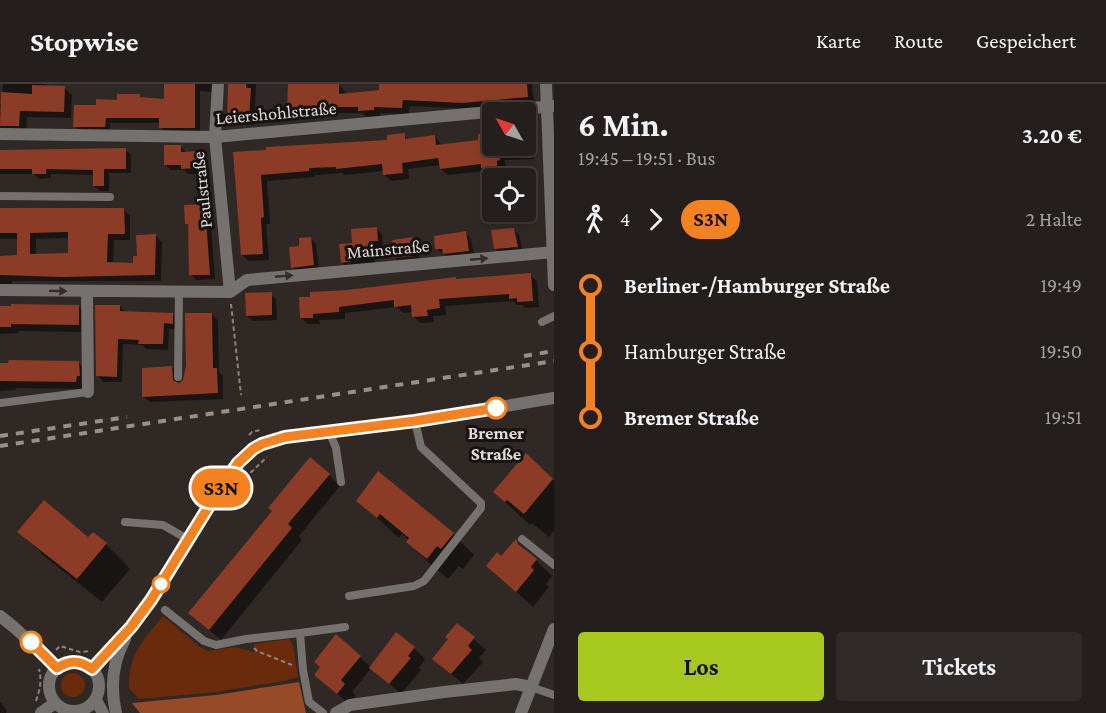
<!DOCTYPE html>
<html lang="de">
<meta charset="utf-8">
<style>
body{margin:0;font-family:"Crimson Pro",serif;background:#302b29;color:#f1f3f6;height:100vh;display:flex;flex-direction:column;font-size:22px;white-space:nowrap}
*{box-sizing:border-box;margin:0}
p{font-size:20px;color:#a3a2a3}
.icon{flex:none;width:33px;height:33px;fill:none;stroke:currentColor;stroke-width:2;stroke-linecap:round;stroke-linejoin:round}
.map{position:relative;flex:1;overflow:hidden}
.side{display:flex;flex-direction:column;background:#241e1c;width:552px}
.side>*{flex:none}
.badge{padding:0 12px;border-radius:20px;font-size:21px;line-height:39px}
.needle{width:39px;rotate:309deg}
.controls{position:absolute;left:482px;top:18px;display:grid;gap:12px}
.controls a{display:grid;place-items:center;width:54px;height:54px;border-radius:6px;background:#241e1c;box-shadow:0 3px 9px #0003,0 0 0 2px #413c3b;font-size:30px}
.map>.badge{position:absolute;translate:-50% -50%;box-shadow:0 0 0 3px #fff}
.legs{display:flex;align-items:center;gap:9px;height:66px;padding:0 24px;font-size:20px}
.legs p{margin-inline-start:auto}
.headline{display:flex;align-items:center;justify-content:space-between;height:102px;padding:0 24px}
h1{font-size:33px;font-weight:700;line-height:45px}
.action{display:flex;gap:12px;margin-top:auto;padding:12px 24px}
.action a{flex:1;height:69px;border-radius:6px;background:#a7c81f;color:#111;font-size:24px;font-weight:700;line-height:69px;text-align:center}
.action a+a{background:#302b29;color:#f1f3f6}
ul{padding:0 24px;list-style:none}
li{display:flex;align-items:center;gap:21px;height:66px;font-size:22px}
li i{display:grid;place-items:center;width:9px;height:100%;margin:0 8px;background:currentColor}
li i::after{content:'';width:15px;height:15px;margin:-8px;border:4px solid;border-radius:50%;background:#241e1c}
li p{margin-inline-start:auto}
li:first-child i{background:linear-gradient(#0000 50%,currentColor 0)}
li:last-child i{background:linear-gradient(currentColor 50%,#0000 0)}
header{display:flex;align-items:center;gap:36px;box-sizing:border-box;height:84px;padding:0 30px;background:#241e1c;border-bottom:2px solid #413c3b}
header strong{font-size:28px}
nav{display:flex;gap:33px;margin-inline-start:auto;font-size:21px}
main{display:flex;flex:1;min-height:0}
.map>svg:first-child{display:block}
.green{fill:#692b0c}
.forest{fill:#974a27}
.shadow{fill:#0007;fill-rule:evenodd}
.building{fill:#8b3b26;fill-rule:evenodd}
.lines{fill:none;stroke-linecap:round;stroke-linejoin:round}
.path{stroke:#8a8481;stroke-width:2;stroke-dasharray:4.5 3;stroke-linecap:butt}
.service{stroke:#74716e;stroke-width:8}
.minor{stroke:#74716e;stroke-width:12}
.tertiary{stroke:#74716e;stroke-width:12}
.rail{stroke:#958f8d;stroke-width:4;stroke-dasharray:8 8;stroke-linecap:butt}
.oneway{fill:#322e2c}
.line-1-casing{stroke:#fff;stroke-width:14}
.line-1{stroke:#f58220;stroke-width:9}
.stop-1-dot{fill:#fff;stroke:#f58220;stroke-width:3}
.labels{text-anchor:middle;stroke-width:6;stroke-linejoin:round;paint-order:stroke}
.street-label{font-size:18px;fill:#e0dbd9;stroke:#151210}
.stop-label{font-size:18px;font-weight:bold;fill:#e0dbd9;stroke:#151210}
</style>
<header>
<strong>Stopwise</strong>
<nav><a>Karte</a><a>Route</a><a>Gespeichert</a></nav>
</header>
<main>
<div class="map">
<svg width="554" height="629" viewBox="0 0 554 629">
<rect width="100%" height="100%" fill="#302825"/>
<path class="green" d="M163,532L200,563L208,567L235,563L254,568V560L289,555L293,561L298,593L284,597L216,608L139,615L129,604C129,568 142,559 163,532Z
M61 601a12 12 0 1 1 24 0a12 12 0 1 1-24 0Z"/>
<path class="forest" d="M299,598L306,629H140L132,619L216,611Z"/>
<path class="shadow" d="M3,0H46V3L64,4L72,11L71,34L27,33L26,49H0V20H2Z
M165,0H212V8L200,7V48L166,49L161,43V39H110V48H80L75,42L97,23L140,11L143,15L166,17Z
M229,0H256L254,41L234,40L229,35Z
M417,0H532L534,19L470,25L409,22V30L380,29V32L366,33L362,29H322L321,32L295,31L288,24L339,1L345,7V11Z
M525,50L534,56V75L505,76L506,83H503V89L489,90L486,87L448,91L441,85L440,81L408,85L409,95L391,97L384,90V87L345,91L342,89L315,91V93L267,97L270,140H266L269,176L249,177L242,171L235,69L389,57L404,51L409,56L435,52L442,62L480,57L492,51V62H525Z
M180,62L186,68L197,69L202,74L203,89L188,90L184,86H171L166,81Z
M126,66L131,71V89H109V107H100L94,102V91L51,90V94L39,95L34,90H0V67Z
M529,96L535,102L537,125L525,126V97Z
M204,122L210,127L215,195L196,196L191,190L190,143L187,140Z
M0,125L124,126L130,132V156H114L113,180H134L156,152L162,158L161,197H12V204H0V173H18V155H0ZM69,154L70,171L36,172V155Z
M376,144L382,150L383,162H374L375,180L348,184L342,178L354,160Z
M513,145L519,151L523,168L501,170L495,164Z
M466,149L471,155L474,172L450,175L437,165Z
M311,155L316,160L319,186L298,188L293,183L301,163Z
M413,155L418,160L420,177L401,179L395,174Z
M530,191L537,197L539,223L525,224L522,221H517L513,217L445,222L446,231L433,232L434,238L421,239L414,233L413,228L403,229L397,223L345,229V235L319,236L320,240H308L301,234L348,208L455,194L458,197Z
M271,210L276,215L277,236L253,237L247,232Z
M78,222L86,230V248L18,247V249L0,250V224Z
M120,222L126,229L172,230L178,236V245H169L168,266L146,265L142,261L123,260L122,298H104L98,292Z
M212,230L218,237L219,288L223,292V315L150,318L143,312L172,283L178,290L179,301L185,296Z
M79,279L86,286L83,305L16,304V306L0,307V280Z
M536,379L554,397V447L549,453L532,439L530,441L520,432L495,408Z
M329,391L340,402L299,452L302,456L221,556L190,529Z
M358,416L453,450L474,471L463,485L459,482L448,495L429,479L408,458L410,457L402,450L399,454Z
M19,447L88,455L106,460L130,485L102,518L44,472Z
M516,457L552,492L546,500L549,503L533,523L488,482L501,474Z
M458,541L486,566L479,574L483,578L463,600L434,575L450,555Z
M414,564L425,575L419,584L421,586L401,610L371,584L352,608L356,612L349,620L316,591L360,573L371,584Z
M0,618L7,626L6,629H0Z"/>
<path class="building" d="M164,0H195V44H159V34H106L105,43H73L74,21H96V15L117,16V10H140V13L164,15Z
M228,0H246V4H251L249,36H227Z
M288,0H339V10L379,6V0H527L528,13L462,19L403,16L402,24L374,23V26L358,27V23H316L315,26L287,25Z
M32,1L65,2L64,28L20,27L19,42H0L1,8L32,10Z
M405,49V55L435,51L436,61L478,56V50L492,49V62H499L500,76L497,77V83L481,84V80L440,85L438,74L402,79L403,89L383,91L382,80L336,85V83L309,84V87L261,91L264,133L261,134L263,170L241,171L233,68L266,66V63L387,56V51Z
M164,61H181V68L198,67V84L181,85V81H164Z
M126,64V85H104V102H93V86L46,85V90H32V85H0V66Z
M205,120L210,191H189L188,140H185L184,121Z
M0,124H124L125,150H108L107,178L133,179V172H137L136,151L156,150L155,191L61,193L0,191V172L17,171V149H0ZM68,148V169L30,170V149Z
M377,143L378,157H369L371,174L341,179L339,160L352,159L351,145Z
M514,144L518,163L494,165L491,146Z
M466,147L469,167L443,170L442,165H435L434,152Z
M311,153L314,181L291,184L289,163L299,162V154Z
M413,153L415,172L394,174L392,156Z
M531,189L533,217L517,218V214L509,215V210L439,215L440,224L427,226L428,232L412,233L411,221L394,223V216L339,223V228L313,230V234H300L299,213H310V208L347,206L456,193V195Z
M272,208V231L246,232L245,209Z
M11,220L79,221V241L11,240V243H0V222H11Z
M95,221H120V227L173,229V240L164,239L163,260H138L139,256L118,255L117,293L96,292Z
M185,229H212L213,284H217L218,309L142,313V284L172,282L173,296L179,299L183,296L186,282Z
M9,276L79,277L80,292H77L76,298L0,297V279H8Z
M526,369L553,395L524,430L507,416L505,418L493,408Z
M310,373L330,390L288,440L292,444L209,546L188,529L272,427L268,424Z
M378,387L454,449L441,465L437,462L427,475L406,458L409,454L380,430L377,434L356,417Z
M44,416L88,453L93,448L107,459L77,495L17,448Z
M516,455L518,460L537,475L531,483L534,486L516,508L486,482L497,468L501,472Z
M457,539L475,553L468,562L472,566L451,590L432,575L448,555L445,553Z
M396,548L415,563L408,572L411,574L389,600L369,584Z
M336,550L361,572L341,596L345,600L337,610L314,591L320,583L314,578Z"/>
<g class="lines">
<path class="path" d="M231,220L241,311
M249,351L252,348L260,346
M245,394L267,373
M254,564L257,567L292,581
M56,566L60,562L80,568L91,567
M36,617C40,605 42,597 39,585"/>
<path class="service" d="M0,112L110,113
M542,238L554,232
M178,293L179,208
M0,319L88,308
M329,347L336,364L341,398
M125,438L163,441L189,456
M522,455L554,481
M349,512L414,502L424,497L481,424V419L421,363L415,337
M165,526L204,557L216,561L246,555L300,549L303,586L309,618L323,629
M300,549L345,543
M531,603L554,611"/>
<path class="minor" d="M218,0L215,53L230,208
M546,0L554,201
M0,50L215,53L554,22
M0,206L230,208
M87,208L88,308
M230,208L247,196L554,168
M336,629L350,621L444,608L516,600L531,603
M521,629L554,545"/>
<path class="tertiary" d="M0,532L15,544L57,584
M49 602a25 25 0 1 1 50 0a25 25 0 1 1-50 0Z
M92,585L131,543L151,516L217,409L238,379L253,365L262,360L285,353L415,337L554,314
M96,616L103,629
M41,629L55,619
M116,629C110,603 112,579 125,555"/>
<path class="rail" d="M524,272L554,267
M0,352L127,333
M0,362L554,277"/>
</g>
<defs><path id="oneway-solid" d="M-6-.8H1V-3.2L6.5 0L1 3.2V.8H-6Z" transform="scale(1.5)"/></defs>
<g class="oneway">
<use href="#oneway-solid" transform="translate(479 175) rotate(-5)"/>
<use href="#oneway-solid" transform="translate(284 192) rotate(-5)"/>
<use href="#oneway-solid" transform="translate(58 207) rotate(1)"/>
</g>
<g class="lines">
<defs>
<path id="line-1" d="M31,558L57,584C70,576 80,576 92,585L131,543L151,516L217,409L238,379L253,365L262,360L285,353L415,337L496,324"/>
</defs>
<use href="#line-1" class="line-1-casing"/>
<use href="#line-1" class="line-1"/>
</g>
<g class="stop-1-dot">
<circle cx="496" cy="324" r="10"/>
<circle cx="161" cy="500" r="8"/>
<circle cx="31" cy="558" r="10"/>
</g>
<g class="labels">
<g class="street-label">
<text transform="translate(276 29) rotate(-5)" y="6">Leiershohlstraße</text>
<text transform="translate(202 106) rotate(-96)" y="6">Paulstraße</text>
<text transform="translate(388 165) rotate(-5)" y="6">Mainstraße</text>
</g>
<g class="stop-label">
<text x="496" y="355">Bremer<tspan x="496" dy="21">Straße</tspan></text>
</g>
</g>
</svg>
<div class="controls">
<a><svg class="needle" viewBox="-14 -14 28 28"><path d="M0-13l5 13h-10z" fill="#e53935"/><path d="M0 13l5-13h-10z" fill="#a3a2a3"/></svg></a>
<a><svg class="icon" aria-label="locate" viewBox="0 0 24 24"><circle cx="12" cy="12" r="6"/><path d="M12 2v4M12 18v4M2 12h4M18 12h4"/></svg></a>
</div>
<b class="badge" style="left:221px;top:404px;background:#f58220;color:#111">S3N</b>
</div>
<section class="side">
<div class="headline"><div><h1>6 Min.</h1><p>19:45 – 19:51 · Bus</p></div><b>3.20 €</b></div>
<div class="legs"><svg class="icon" aria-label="walk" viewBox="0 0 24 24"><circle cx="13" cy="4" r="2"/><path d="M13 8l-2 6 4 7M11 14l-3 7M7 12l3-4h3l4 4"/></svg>4<svg class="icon" aria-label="forward" viewBox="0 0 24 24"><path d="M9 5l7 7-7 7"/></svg><b class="badge" style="background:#f58220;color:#111">S3N</b><p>2 Halte</p></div>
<ul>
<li><i style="color:#f58220"></i><b>Berliner-/Hamburger Straße</b><p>19:49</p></li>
<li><i style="color:#f58220"></i><span>Hamburger Straße</span><p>19:50</p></li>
<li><i style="color:#f58220"></i><b>Bremer Straße</b><p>19:51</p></li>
</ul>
<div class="action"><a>Los</a><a>Tickets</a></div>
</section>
</main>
